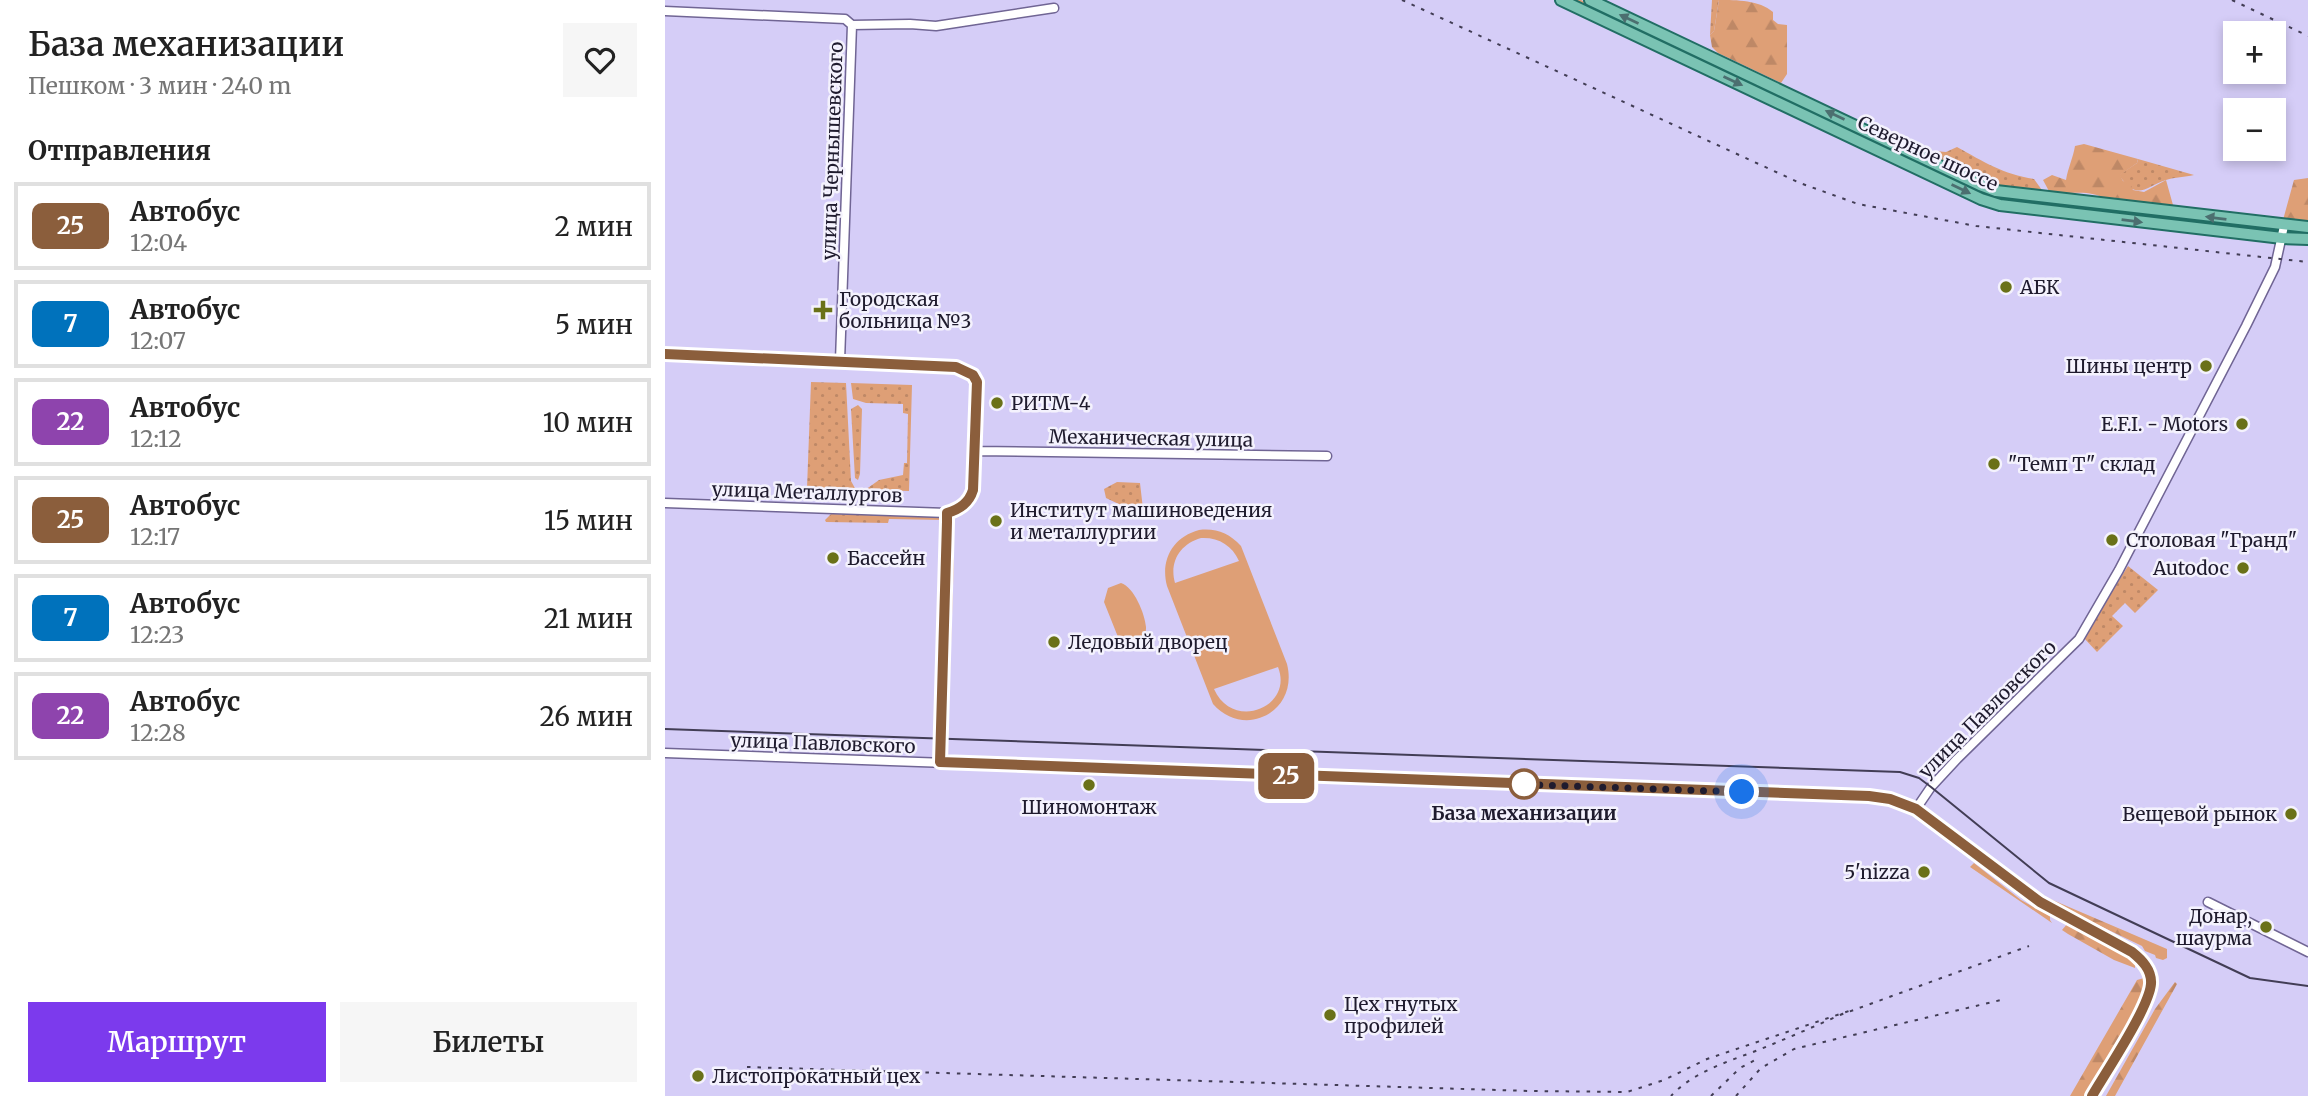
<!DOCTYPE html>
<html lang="ru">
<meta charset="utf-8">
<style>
body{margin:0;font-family:Merriweather,serif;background:#f6f6f6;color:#222;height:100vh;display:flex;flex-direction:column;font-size:26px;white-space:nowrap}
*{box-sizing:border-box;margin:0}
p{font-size:23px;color:#767676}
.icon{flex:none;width:38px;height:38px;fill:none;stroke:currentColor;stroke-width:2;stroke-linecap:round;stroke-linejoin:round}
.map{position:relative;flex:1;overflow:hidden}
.details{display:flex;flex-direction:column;background:#fff;width:665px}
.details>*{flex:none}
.badge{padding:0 14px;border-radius:10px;font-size:24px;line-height:46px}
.controls{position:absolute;left:1558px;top:21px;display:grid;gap:14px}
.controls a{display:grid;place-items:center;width:63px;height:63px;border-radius:0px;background:#fff;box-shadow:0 4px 10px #0003;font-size:35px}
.you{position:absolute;width:35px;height:35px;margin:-18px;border:5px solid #fff;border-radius:50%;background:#1a73e8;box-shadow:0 0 0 10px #1a73e833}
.map>.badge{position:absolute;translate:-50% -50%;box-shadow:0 0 0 4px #fff}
h2{padding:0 28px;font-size:26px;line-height:63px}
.round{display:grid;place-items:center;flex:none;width:74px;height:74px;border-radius:0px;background:#f6f6f6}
.summary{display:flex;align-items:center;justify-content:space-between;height:119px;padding:0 28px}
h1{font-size:33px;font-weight:600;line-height:52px}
.action{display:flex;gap:14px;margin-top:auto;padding:14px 28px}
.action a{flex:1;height:80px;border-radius:0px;background:#7c3aed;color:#fff;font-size:28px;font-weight:600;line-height:80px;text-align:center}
.action a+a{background:#f6f6f6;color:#222}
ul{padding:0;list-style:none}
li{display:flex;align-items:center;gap:21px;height:88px;margin:0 14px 10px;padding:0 14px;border:4px solid #e0e0e0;border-radius:0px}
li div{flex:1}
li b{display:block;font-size:26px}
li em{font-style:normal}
li .badge{min-width:77px;font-weight:700;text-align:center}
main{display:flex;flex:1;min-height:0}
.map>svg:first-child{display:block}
.grass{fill:url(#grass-dots)}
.forest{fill:url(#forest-firs)}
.garden{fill:#de9f76;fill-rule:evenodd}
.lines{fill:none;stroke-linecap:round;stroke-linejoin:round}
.minor-casing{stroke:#706594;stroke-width:11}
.major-casing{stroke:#216e64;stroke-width:14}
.minor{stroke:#fff;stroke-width:8}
.major{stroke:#7ac3b3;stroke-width:10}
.tram{stroke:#423d55;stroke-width:2}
.rail{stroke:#423d55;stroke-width:2;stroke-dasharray:3.5 7;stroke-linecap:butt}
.oneway{fill:#4c6f70}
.line-casing{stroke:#fff;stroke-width:16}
.line{stroke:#8b5e3c;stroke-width:10}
.walk{stroke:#1f1b2e;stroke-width:7;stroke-dasharray:0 12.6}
.poi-dot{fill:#6a7118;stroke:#f4f2fd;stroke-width:2.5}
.stop-dot{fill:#fff;stroke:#8b5e3c;stroke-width:3.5}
.labels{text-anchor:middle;stroke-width:5;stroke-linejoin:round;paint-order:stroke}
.street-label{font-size:19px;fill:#1f1b2e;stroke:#f4f2fd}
.poi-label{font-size:19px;fill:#1f1b2e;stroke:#f4f2fd;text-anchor:start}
.stop-label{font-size:19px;font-weight:bold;fill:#1f1b2e;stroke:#f4f2fd}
</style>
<main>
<section class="details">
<div class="summary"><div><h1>База механизации</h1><p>Пешком · 3 мин · 240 m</p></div><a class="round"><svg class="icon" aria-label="heart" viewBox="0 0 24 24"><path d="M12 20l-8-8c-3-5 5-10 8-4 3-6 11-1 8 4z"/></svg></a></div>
<h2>Отправления</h2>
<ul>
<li><span class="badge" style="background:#8b5e3c;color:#fff">25</span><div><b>Автобус</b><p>12:04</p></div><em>2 мин</em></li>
<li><span class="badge" style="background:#0072bc;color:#fff">7</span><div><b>Автобус</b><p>12:07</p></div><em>5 мин</em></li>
<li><span class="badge" style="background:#8e44ad;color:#fff">22</span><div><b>Автобус</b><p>12:12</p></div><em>10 мин</em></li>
<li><span class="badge" style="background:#8b5e3c;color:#fff">25</span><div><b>Автобус</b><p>12:17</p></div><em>15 мин</em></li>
<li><span class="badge" style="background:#0072bc;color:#fff">7</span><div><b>Автобус</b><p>12:23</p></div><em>21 мин</em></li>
<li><span class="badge" style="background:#8e44ad;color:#fff">22</span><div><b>Автобус</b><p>12:28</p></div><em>26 мин</em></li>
</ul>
<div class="action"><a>Маршрут</a><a>Билеты</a></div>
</section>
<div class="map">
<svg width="1643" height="1096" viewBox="0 0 1643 1096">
<defs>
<pattern id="grass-dots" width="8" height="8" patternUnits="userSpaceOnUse" patternTransform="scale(1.75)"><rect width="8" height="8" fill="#de9f76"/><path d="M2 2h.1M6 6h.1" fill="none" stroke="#be8866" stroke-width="1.8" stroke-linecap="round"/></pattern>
<pattern id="forest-firs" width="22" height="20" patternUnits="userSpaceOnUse" patternTransform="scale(1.75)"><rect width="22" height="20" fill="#de9f76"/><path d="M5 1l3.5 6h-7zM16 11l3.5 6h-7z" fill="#be8866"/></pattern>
</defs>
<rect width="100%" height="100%" fill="#d5cdf7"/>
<path class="grass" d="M907,0H916L1032,56L1029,57Z
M1047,0H1054L1049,31L1045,35Z
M1043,60L1254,161L1043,63Z
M1292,147C1319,162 1338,174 1369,179L1379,193L1322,184L1269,157L1270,151L1281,152Z
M1473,159L1529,175C1520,177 1510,177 1501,180C1480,187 1472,202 1454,175L1472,163Z
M1269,169L1320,192L1601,227L1603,230L1337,202L1311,192Z
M146,382L181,383L186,481L191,490L142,488Z
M186,383L247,385L244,491L200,490L214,480L238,475L239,463H242L243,414L238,413V404L201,403L188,399Z
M193,405L197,409L195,474L193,480L190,478L186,409Z
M452,482L475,483L478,509L460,507L441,498L439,489Z
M166,514L278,517V520L224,519L223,523L161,522L160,520Z
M287,554L289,557L285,672L281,674L285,556Z
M1463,566L1493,590L1470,613L1460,603L1447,616L1458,626L1432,652L1418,637Z"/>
<path class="forest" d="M1054,0C1072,0 1094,0 1108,12V20L1113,24L1122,25V74L1116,83L1053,53L1047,47L1045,35L1049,31Z
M1419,144L1473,159L1472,163L1455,175L1458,181L1465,183L1468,190L1479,192L1501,180L1508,205L1442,200C1424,188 1405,195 1385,193L1378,180L1387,175L1401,180C1403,168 1408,158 1410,146Z
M1643,178V221L1618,220L1629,180Z
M1309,863L1356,900L1385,916V920L1387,923L1305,867Z
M1383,898L1502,949V958L1498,960L1491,958L1490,955L1480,951L1477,946L1385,902L1382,899Z
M1403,923L1424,937L1435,938L1467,957L1470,961V968L1449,960L1403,934L1397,930Z
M1479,978L1480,989L1477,999L1420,1096H1405L1472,980Z
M1510,982L1512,984L1450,1096H1441L1490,1009Z"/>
<path class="garden" d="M534,530C551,528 564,533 576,546L622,664C634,711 580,740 548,704L502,586C495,560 508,537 534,530ZM536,538C553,537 567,545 574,561L510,583C504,562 515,544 536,538ZM613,667C629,707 568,732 549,689Z
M456,583C469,587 480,614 481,627C482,644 463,647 453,637L439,602L443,588Z"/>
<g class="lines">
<defs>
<path id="minor" d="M0,11L180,19L187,25L245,24L271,26L389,8
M0,354L291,367L308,375L312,382L308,490C304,503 295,509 282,513V521L275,762
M175,361L187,25
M310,451L662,456
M0,503L282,513
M0,753L1204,796L1225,799L1251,809L1375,902L1467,952C1487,969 1489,980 1480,1004L1427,1096
M1251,809L1266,787L1292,759L1414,639L1454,570L1581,326L1610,267L1619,226
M1543,902L1643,952"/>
<path id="major" d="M896,0L1316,199L1335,205L1617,238L1643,239
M925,0L1315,185L1331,191L1643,227"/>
</defs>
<use href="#minor" class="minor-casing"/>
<use href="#major" class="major-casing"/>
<use href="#minor" class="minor"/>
<use href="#major" class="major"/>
<path class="tram" d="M0,729L1235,772L1254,778L1266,787L1384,883L1585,978L1643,986"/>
<path class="rail" d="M737,0L1135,183L1193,204L1311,226L1643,262
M1567,0L1643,36
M1175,1015L1364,946
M82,1067L865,1091L962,1092L999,1080L1042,1059L1184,1011C1157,1023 1130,1035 1103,1046C1070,1060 1031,1069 1006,1096
M1046,1096L1075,1068L1092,1059
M1071,1096L1096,1068L1129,1049L1336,1000"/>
</g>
<defs><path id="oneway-solid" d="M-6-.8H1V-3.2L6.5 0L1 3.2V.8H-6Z" transform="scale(1.75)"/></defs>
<g class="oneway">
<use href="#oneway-solid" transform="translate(964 19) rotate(-155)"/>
<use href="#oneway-solid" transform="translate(1068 81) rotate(25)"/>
<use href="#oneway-solid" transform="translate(1170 115) rotate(-155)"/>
<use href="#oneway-solid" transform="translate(1296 189) rotate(26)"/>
<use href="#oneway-solid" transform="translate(1551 218) rotate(-173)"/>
<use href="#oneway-solid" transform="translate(1467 221) rotate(7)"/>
</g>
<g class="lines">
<defs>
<path id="line" d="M0,354L291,367L308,375L312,382L308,490C304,503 295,509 282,513V522L275,762L1204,796L1225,799L1251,809L1375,902L1467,952C1477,960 1487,970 1486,984C1484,1008 1441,1072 1427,1096"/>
</defs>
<use href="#line" class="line-casing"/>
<use href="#line" class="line"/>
<path class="walk" d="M859,784H848L1077,792"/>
</g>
<g class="poi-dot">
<circle cx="1341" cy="287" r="7"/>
<path d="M154.5 299.5h7v7h7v7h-7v7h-7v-7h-7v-7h7z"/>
<circle cx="1541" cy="366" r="7"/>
<circle cx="332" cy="403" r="7"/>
<circle cx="1577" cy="424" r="7"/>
<circle cx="1329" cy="464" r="7"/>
<circle cx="331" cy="521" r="7"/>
<circle cx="1447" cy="540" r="7"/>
<circle cx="168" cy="558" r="7"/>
<circle cx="1578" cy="568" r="7"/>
<circle cx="389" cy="642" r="7"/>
<circle cx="424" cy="785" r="7"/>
<circle cx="1626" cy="814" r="7"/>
<circle cx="1259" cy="872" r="7"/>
<circle cx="1601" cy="927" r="7"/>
<circle cx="665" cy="1015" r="7"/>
<circle cx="33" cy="1076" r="7"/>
</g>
<circle class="stop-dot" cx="859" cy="784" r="14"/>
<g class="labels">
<g class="street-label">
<text transform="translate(167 151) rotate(-88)" y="7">улица Чернышевского</text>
<text transform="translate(1263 153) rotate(25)" y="7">Северное шоссе</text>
<text transform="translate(486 438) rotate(1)" y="7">Механическая улица</text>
<text transform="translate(142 492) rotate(2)" y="7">улица Металлургов</text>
<text transform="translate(1322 709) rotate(-45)" y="7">улица Павловского</text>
<text transform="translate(158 743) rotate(2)" y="7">улица Павловского</text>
</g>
<g class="poi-label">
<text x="1355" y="294">АБК</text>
<text x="174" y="306">Городская<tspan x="174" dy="22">больница №3</tspan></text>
<text x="1527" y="373" text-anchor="end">Шины центр</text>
<text x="346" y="410">РИТМ-4</text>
<text x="1563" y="431" text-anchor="end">E.F.I. - Motors</text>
<text x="1343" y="471">"Темп Т" склад</text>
<text x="345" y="517">Институт машиноведения<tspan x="345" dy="22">и металлургии</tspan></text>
<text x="1461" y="547">Столовая "Гранд"</text>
<text x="182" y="565">Бассейн</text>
<text x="1564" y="575" text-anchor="end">Autodoc</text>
<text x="403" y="649">Ледовый дворец</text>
<text x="424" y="814" text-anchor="middle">Шиномонтаж</text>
<text x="1612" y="821" text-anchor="end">Вещевой рынок</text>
<text x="1245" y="879" text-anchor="end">5'nizza</text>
<text x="1587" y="923" text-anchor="end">Донар,<tspan x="1587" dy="22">шаурма</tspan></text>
<text x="679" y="1011">Цех гнутых<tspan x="679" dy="22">профилей</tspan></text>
<text x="47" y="1083">Листопрокатный цех</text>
</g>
<g class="stop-label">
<text x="859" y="820">База механизации</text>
</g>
</g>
</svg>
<div class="controls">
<a>+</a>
<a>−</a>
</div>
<div class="you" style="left:1077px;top:792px"></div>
<b class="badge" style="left:621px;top:776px;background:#8b5e3c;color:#fff">25</b>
</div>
</main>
